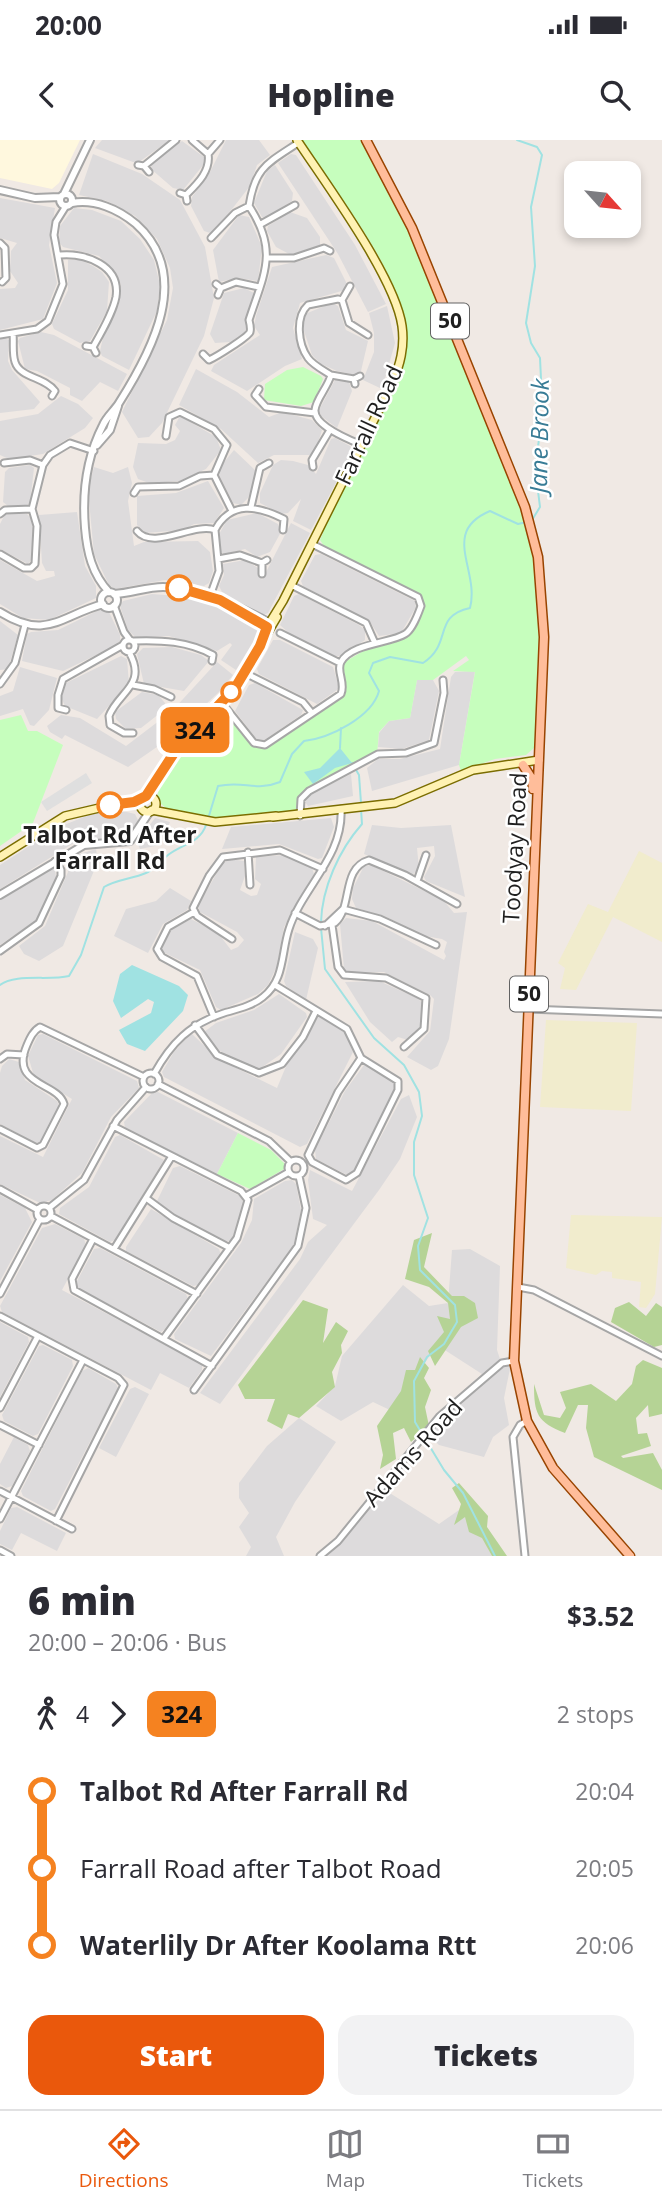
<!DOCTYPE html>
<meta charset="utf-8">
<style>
body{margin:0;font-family:"Open Sans",sans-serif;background:#f2f2f3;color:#2b2b33;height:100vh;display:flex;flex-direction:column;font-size:26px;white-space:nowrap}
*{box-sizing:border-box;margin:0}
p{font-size:23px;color:#7c7c81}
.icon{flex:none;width:38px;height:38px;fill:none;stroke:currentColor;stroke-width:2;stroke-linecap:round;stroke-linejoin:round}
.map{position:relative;height:1416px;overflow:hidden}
.drawer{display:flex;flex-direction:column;background:#fff;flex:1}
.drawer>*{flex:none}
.badge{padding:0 14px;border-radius:10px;font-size:24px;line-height:46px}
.needle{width:46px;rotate:117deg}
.tools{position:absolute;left:564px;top:21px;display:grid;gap:14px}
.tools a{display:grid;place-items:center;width:77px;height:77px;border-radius:14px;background:#fff;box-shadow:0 4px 10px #0003;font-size:35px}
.map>.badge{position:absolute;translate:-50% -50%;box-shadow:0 0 0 4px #fff}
.legs{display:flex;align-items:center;gap:10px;height:77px;padding:0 28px;font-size:23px}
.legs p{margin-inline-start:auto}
.overview{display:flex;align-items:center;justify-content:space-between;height:119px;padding:0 28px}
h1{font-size:38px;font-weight:800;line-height:52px}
.cta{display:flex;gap:14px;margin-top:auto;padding:14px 28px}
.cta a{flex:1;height:80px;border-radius:21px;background:#ea580c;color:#fff;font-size:28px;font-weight:800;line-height:80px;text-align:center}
.cta a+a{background:#f2f2f3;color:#2b2b33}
ul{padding:0 28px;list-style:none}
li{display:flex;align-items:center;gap:24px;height:77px;font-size:26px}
li i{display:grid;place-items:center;width:10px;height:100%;margin:0 9px;background:currentColor}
li i::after{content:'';width:18px;height:18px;margin:-9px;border:5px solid;border-radius:50%;background:#fff}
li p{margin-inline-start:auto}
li:first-child i{background:linear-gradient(#0000 50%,currentColor 0)}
li:last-child i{background:linear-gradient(currentColor 50%,#0000 0)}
.status{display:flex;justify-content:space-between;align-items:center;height:49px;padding:0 35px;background:#fff;direction:ltr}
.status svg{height:19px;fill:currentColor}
header{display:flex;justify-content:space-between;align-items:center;height:91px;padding:0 28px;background:#fff;font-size:32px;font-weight:800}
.tab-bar{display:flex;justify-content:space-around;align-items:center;height:98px;border-top:2px solid #e1e1e2;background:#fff;font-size:19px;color:#7c7c81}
.tab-bar a{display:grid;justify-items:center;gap:4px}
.tab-bar .on{color:#ea580c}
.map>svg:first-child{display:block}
.residential{fill:#dddbdc}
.education{fill:#fff8de}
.farmland{fill:#f1eccd}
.forest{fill:#b5d395}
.park{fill:#c6febd}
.parking{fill:#dfdfdf}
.water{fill:#a0e2e2}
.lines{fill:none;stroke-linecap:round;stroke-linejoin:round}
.stream{stroke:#a0e2e2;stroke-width:2}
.minor-casing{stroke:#a6a6a6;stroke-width:9}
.tertiary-casing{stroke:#a6a6a6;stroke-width:10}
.secondary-casing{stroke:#7b6d00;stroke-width:10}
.primary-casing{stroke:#940;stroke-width:11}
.minor{stroke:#fff;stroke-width:5}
.tertiary{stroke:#fff;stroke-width:6}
.secondary{stroke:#fff2b3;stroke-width:7}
.primary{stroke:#ffbd9a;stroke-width:8}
.line-1-casing{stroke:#fff;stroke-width:16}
.line-1{stroke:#f58220;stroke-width:10}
.stop-1-dot{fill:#fff;stroke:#f58220;stroke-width:3.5}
.labels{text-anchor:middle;stroke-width:5;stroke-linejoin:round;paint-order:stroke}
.shield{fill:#fff;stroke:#626262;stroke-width:2}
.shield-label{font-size:21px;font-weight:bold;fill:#1f1f1f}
.street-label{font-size:23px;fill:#1f1f1f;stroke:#fff}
.stop-label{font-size:23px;font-weight:bold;fill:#1f1f1f;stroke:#fff}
.water-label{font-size:24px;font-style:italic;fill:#387c96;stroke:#fff}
</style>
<div class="status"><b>20:00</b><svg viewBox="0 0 49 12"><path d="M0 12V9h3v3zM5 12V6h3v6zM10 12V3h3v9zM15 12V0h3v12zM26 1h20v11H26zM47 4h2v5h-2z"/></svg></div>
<header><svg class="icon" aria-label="back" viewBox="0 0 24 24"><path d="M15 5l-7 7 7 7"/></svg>Hopline<svg class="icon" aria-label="search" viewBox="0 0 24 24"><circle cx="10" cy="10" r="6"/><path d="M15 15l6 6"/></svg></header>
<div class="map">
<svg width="662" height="1416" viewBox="0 0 662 1416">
<rect width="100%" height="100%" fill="#f0e9e4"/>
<path class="residential" d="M102,0H170L139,22H133L95,8Z
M226,0H259L270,15L257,25L250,46L218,87L210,93L204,91L191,66L192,57L210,32Z
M182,1L204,17V24L183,50L173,48L151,29L152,22Z
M93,14L142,34L180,60L205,107L214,158L204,196L162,283L149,297L138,298L122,272L167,180L173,148L170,128L157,99L135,76L107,61L79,55Z
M291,14L296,15L355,105L386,164L368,172L338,114L278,23Z
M275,25L293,53L292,61L266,78L262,77L254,63L267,31Z
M0,58L55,68L49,105L57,143L43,179L0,190V149L15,148L18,143L10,131L11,111L17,103L0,98Z
M74,68L92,70L121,81L140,99L154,120L160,145L157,171L129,230L102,216L100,211L104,193L119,164L121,145L117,135L99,116L63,107L59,102L60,86Z
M290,72L307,78L320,97V105L291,115L276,107L267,91L268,86Z
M239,75L249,77L262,107L258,141L238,138L219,142L213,110Z
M326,115L334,118L347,144L345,150L300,163L293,188L302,219L285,226L247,251L211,231L214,225L260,195L254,186L256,176L272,127Z
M68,120H81L93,126L102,132L109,142L107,171L90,201L80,203L54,189L52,184L68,150Z
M244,148L254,153L245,193L230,202L215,203L210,194L224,153Z
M332,163L338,166L346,190L368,201L361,231L356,235L337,231L321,224L312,215L302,185L305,174Z
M387,166L395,203L382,249L363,240L374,212V193L369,173Z
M41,192L54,195L127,234L118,251L100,242L82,261L70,255V248L37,231L25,229L18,201L20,198Z
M5,198L9,200L8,221L12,230L40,262L34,269L0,273V199Z
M196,229L237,252L269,277L282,272L312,280L322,290L316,309L310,315H274L258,323L221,289L179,265Z
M335,240L349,242L352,251L337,288L321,276L319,270Z
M61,256L78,264L93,278L85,288L43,314L9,319L0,315V281L38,274Z
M180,276L216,297L221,310L206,329L180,341L149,343L138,339L133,327L138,303L166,304L175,300L180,291L175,285Z
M335,298L350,306L352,312L311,390L293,381L301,359L288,373L281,374L260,363V353L273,325L281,320L293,321L308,325L316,334L331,299Z
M234,310L256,331L257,338L248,358L241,365L233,363L219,335L221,326Z
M30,325L34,328L30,363L26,366H8L3,362L5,332L9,328Z
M94,327L113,333L128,327L132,343L128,361L134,406L144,402L198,401L210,412L213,431L209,443L204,446L165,440L115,449L109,445L94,414L88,350Z
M208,341L224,368L214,383L194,384L184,390L145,393L137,385V356L176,353Z
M77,372L85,426L96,446V458L49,480L23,478L0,464V420L37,441L55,436L54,431H46L42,423L39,375Z
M257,373L278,384L281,392L270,412L257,417L245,409L224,414L221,412L218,396L227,380Z
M5,374H27L30,377L33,388L31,420L28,424L0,409V384Z
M291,383L310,393L268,473L263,475L223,454L219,446L224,435L223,424L245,420L258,428L262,440Z
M321,414L415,461L416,467L401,493L379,496L370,482L303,446L301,441L315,415Z
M152,454L190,457L212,463L257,486L259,492L236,530L221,520L232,505L230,503L217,511L169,496L136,498L128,490L120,466L123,461Z
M299,454L359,485L365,490V500L341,516H335L290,494L280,485L294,456Z
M99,470H108L120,495V501L113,507L63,531L22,521L27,494L31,492L58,490Z
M0,481L18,495L8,529L0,530Z
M273,500H280L333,527L339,547L337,550L317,564L259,534L257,529Z
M172,507L201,515L209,521L184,551L144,544L137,514L143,508Z
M121,516L127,519L129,544L97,579L65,566L61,557L64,544Z
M217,522L233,535L218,553L167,600L128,627L65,595L62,599L50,592L47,586L61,575L80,578L126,606L172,571Z
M20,527L57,538L49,570L34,586L30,585L23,569L0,576V556L13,551Z
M475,531L459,625L372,651L367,628L378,619H400L440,609L451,537L455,532Z
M417,540H433L439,551L429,600L402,609L378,607L379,593L389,581L410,578Z
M255,543L303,570L301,575L263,601L257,600L235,571L249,545Z
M142,552L158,555L165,563L164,570L141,588L126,589L116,579L115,572Z
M351,634L353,656L308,666L305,662L309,655Z
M123,671L135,674L138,680L129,696L77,701L0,749V725L59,687L94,673Z
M155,678L170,682L160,705L140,709L137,702Z
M331,678L334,687L322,718L318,719L279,704L222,709L231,687Z
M372,685L401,688L451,685L465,757L426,741L424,737L435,716L434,706L417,708L419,729L412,735L364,714Z
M96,709L98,721L63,806L39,821L24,814L19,806L45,786L68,732L67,718Z
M284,715L312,728L314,734L284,787L277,826L268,845L258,854L221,870L216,867L200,830L163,812L161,808L172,789L191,779L218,793L231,810L238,807L244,800L237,792L200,772L198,766L222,724L230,719L244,721L245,736L240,750L251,756L257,755L261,744L255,739L256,717Z
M371,725L443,760L454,773L467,772L449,899L438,926L431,930L407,917L430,891L434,859L430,855L384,832L347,833L344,829L340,784L346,778L372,781L444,820L446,816L444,812L447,802L442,799L425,796L384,776L356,768L352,759L353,748L364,726Z
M49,728L55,729L56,737L38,779L0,805V759Z
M170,748L191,761L187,770L163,784L148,813L114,796L126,769L156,761Z
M295,792L313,799L318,808L306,860L286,846L284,841Z
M379,841L417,858L424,864L421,886L408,900L398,897L392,902L370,882L345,842Z
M279,854L306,873L307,877L281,914L258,930L220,911L204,892L216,883L254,870Z
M318,876L344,890L353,912L307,1004L300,1007L164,937L162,932L174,912L191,893L218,919L277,948L292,912L308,895Z
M43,894L137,941L139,948L111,977L82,1033L52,1060L40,1063L0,1044V996L43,1017L72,959L34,936L28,916L38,895Z
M9,919L19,922L25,940L57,961L59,966L41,1002L36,1003L0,984V933L2,926Z
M364,925L394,942L396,947L352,1034H345L316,1019L315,1010L345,951Z
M158,952L238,993L217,1034L125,988L124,982L152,953Z
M409,955L417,977L400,1019L379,1050L220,1264L200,1253L300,1119L308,1102L327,1085L313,1079L308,1040L310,1030L352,1051L401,959Z
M120,995L164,1020L115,1100L110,1102L59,1074L60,1068L89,1047L115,997Z
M180,1026L240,1056L245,1065L231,1101H225L174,1074L157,1061L173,1028Z
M285,1041L292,1040L296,1044L301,1070L294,1104L285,1117L211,1216L175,1199L174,1194L241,1103L252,1080L254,1059Z
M0,1055L25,1068L32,1082L0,1141Z
M151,1069L219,1109L221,1115L198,1145L193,1146L126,1111V1107Z
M55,1084L84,1099L86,1105L62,1150L202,1224V1230L189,1248L160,1233L151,1250L2,1172L0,1166L42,1088Z
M100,1108L186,1154L188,1159L165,1189L161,1192L78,1148L76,1143L94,1109Z
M470,1109L500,1126L497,1210L502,1225L511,1224L504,1258L509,1285L493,1297L484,1317L439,1305L424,1290L434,1277L482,1234L437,1205L392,1271L373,1262L341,1281L316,1266L335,1246L342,1216L403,1145L429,1166L448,1163L452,1110Z
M0,1182L28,1197L29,1202L0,1257Z
M43,1205L72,1220L73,1226L38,1294L33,1296L4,1281L2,1275L39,1206Z
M88,1228L116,1244L118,1248L55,1369L51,1371L23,1356L21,1351L82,1231Z
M135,1247L149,1254L116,1317L99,1308L130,1249Z
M299,1278L336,1302L295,1362L276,1397L284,1416H246L251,1407L239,1387L249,1373L239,1358V1343L267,1306Z
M14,1297L28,1305L30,1311L12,1346L6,1348L0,1344V1324Z
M377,1345L439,1384L459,1370L483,1398L492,1416H316L335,1402Z
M17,1367L66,1393L57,1411L21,1393L12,1410L0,1404V1391L11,1368Z"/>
<path class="education" d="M0,0H80L59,43L52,49L0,38Z"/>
<path class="farmland" d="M639,711L662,723V802L613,777L576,850L560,849L565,828L558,823L588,764L608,772Z
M546,880L637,883L631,971L540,967Z
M571,1075L662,1077L655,1154L646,1168L639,1167L641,1142L612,1138V1132L602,1131L596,1135L566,1128Z"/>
<path class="forest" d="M432,1093L424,1127L452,1156H464L475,1163L478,1178L461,1187L435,1226L428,1211L444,1192L437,1176L450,1179L448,1163L429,1147L405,1139L414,1100Z
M303,1160L328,1169L323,1203L336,1182L348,1191L341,1205L342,1213L332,1232L335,1247L299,1278L288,1274L282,1289L267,1281L275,1259H245L238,1245Z
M629,1162L646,1176L656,1163L662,1167V1205L654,1207L611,1182L615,1168Z
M420,1217L429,1228L424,1238L431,1250L425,1267L429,1286L411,1302L404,1288L393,1293L396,1319L380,1329L383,1315L377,1286L401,1251L406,1230H415Z
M643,1220L662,1228V1274L649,1277L648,1265L636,1278L638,1294L647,1293L651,1306L621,1316L623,1318L653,1313L662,1330V1350L594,1317L586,1288L588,1265H578L565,1293C537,1282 534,1274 534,1244L544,1275L560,1278L566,1268L560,1252L591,1244L616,1261L632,1244L636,1226Z
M459,1343L488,1376L487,1387L507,1416H492L482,1398L469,1392L465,1377L454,1385L461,1364L452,1348Z"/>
<path class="park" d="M302,0H366L426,123L531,388L541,440L540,595L535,607L526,615L495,619L461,631L459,625L475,532L453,531L469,520L466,516L433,540H417L410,578L389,581L379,592L377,614L305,653L300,672L230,682L173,675L158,661C153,629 199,591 219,571L227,572L253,606L266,608L342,556L346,545L343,523L375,504L406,497L424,468L423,460L416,453L324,406L320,400L323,393L320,391L403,218C406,201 407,186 402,169C385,113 335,50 302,0Z
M303,227L321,236L323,239L314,262L301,266L264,260L265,244L287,230Z
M21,575L28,591H37L63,605L33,683L0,706V580Z
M238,993L271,1010L285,1024L284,1029L250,1049L217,1034Z"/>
<path class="parking" d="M86,633L92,643L47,671L41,662Z"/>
<path class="water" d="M340,608L352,623L335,628L313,644L304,632L320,628Z
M132,825L179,846L188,855L183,871L145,911L127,904L119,890L151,873L154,862L148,859L121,878L113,861L120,834Z"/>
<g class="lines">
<path class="stream" d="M517,0L537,7L542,15L531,67L535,126L526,183L531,203L540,218L541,239L536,266L541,286L535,327L540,367L532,380
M340,608L341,588
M352,623L359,635L361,663
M208,679L218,646C244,640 255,652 280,642L292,614L304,601C330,598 372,577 379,551L369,533L373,523L390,517L423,523C453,504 432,476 470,468C480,430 440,392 490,371L518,384L527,382
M321,782C322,748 339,710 362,684L361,669
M321,788L325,829L374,898L404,925L419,952L422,976L414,1002V1035L428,1078L418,1106L420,1130L455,1165L457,1182L444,1204L427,1217L414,1241L415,1282L444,1330L463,1353L495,1416
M0,845C15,833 49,841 69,836L81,815L104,747C118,739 132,739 146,733C154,730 161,720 168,715C182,704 200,703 206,685"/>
<defs>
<path id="minor" d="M208,14L220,0
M138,25L144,26L149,32
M144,26L176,0
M180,53L186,55L187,61
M186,55C197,44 211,31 208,14L192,0
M261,84L295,65
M211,98L235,73L249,66
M0,103L5,108L6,138L2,142
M60,115C85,113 121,125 116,157C113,173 101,193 93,207
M268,118H294L324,108L330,111
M216,144L221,148L218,155
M221,148L236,142L259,147
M342,160L350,146
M13,193C14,202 12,213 15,222C20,238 45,237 55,251L52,256
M0,195L37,189L48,181L63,144L54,95L56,82L66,66
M86,206L93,207L96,213
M203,214L209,220C216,217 248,197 250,192C251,189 250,184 249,180C264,134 279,111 249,66C255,27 268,23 298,3
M331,235L354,239
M355,244L354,239L360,236
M259,249L255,255L266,267L315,273
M166,296L169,277L180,272L214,289L227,305L214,335L232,371
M362,305C350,300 314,286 315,270C316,259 328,247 331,235C323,230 313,225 308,218C298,204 295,177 308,165L338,159L342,160L349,183L368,195
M4,323L30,320L43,325
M313,327L312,320L330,290
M134,353L138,347L179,346L200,336L214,335
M251,367L260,328L269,323
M0,374L5,370L32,369
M137,391C153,411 194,382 215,390
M0,414L24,428H31L35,424L37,386L32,369L43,325L50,315L70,303L94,311
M218,419L240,415L262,423
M262,434V423L267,420
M291,445L366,483L374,501
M210,456L219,431L215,390C231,360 258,366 284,379L283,390
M114,465L124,492L130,500
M280,493L340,523
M123 506a6 6 0 1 1 12 0a6 6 0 1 1-12 0Z
M133,501C161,500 188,501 213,515L212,521
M129,512C148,545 118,552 109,576L110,585L124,593H133
M245,533L303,562L312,573
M0,544L15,523L25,485
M133,545L154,549L171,557
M222,563L254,603L265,605L341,554C346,543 336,531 341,522C351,503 392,503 405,494C413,489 418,474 421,466L418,457L312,404
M66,570L58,568V555L63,539L123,505
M300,676L301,659L309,651L378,614L406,613L434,603L444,553L443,540
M248,712L250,745
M417,741L426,715
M343,769L380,779L436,805
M194,772L168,787L157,809L162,817L197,836L214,877
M295,773L320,786L335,783C353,767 341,728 369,720L405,735L457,764
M332,785L338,827L344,835L386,838L426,858L424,889L404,907
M325,786L343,769
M232,799L197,776L193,768L209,736L223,717L280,710L323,729
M0,811L39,783L61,736V730L55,721
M275,845L347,889L361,918L398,941V950L357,1033L346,1040L312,1022L308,1015L338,952L361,918
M528,869L662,874
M195,885L217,915L259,933L282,924L303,897L316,871
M0,919L7,914L24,915
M143 941a8 8 0 1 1 16 0a8 8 0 1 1-16 0Z
M154,934C171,903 190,884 224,873C238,869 252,866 263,857C285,840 281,813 289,789C302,748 344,716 341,669
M158,944L269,1001L291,1022
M113,986L241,1051L248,1060L237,1098L164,1198
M0,989L37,1008L43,1005L64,964C58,942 9,946 27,905C30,898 33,891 40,887L144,937
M288 1028a8 8 0 1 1 16 0a8 8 0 1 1-16 0Z
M0,1049L38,1070
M246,1056L289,1032
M146,1058L173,1078L230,1108
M37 1073a7 7 0 1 1 14 0a7 7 0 1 1-14 0Z
M49,1068L84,1040L117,980L146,947
M51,1076L197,1154
M93,1099L72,1139L74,1150L212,1226
M114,1109L172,1016
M518,1147L534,1150L662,1216
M0,1154L40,1079
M0,1176L118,1238L124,1245L56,1381
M194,1250L298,1106L306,1068L299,1036
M0,1268L38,1196
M0,1285L39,1305
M0,1351L72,1389
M0,1379L83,1220
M0,1410L11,1416
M320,1416L338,1401L439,1277L502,1223L514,1221
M525,1416L513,1297L520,1285L527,1281"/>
<path id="tertiary" d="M0,50L35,58L60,57
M60 60a6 6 0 1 1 12 0a6 6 0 1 1-12 0Z
M64,54L90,0
M72,63C95,59 118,69 136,84C193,135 152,211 119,263C114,271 107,276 103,285C86,318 82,352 85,388C87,412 92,434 109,452
M97,305L110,290L118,266
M101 460a8 8 0 1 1 16 0a8 8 0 1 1-16 0Z
M114,454C131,453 147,447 163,447C201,447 239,467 272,484
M0,472C46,501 60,476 103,464
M0,755L84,705L130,701L150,671"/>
<path id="secondary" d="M260,506L267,487L283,461L392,244C400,225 405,207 402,186C395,137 326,44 297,0
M146,656L176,610L235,548L277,477
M140 664a8 8 0 1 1 16 0a8 8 0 1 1-16 0Z
M152,670L215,682L276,676
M273,677L395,663L473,630L539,620
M0,717L65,676L142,658"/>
<path id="primary" d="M366,0L412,88L525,367L538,417L544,497L514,1221L527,1281L553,1328L630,1416
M523,625L532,639L533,649"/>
</defs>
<use href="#minor" class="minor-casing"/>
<use href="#tertiary" class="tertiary-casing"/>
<use href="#secondary" class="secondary-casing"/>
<use href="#primary" class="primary-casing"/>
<use href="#minor" class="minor"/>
<use href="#tertiary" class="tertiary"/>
<use href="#secondary" class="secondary"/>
<use href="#primary" class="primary"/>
</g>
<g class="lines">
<defs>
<path id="line-1" d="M110,665L134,662L146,656L176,610L235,548L260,506L267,487L220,460L179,448"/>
</defs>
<use href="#line-1" class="line-1-casing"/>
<use href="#line-1" class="line-1"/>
</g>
<g class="stop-1-dot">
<circle cx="179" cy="448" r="12"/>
<circle cx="231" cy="552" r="9"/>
<circle cx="110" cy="665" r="12"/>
</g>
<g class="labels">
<g class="shield">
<rect x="431" y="163.5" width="38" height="35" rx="5"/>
<rect x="510" y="836.5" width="38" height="35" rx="5"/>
</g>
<g class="shield-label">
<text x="450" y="188">50</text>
<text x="529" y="861">50</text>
</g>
<g class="street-label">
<text transform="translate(369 285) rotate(-65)" y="8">Farrall Road</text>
<text transform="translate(515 708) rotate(-87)" y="8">Toodyay Road</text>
<text transform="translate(413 1313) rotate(-48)" y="8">Adams Road</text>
</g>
<g class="stop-label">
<text x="110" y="703">Talbot Rd After<tspan x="110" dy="26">Farrall Rd</tspan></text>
</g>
<g class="water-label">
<text transform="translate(540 296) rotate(-89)" y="8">Jane Brook</text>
</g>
</g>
</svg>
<div class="tools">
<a><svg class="needle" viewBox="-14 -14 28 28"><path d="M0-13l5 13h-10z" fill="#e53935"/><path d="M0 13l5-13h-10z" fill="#7c7c81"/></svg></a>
</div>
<b class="badge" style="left:195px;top:590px;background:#f58220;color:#111">324</b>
</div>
<section class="drawer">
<div class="overview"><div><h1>6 min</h1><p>20:00 – 20:06 · Bus</p></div><b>$3.52</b></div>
<div class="legs"><svg class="icon" aria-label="walk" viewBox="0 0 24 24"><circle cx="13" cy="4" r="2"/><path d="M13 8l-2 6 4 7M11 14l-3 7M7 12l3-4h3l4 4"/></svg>4<svg class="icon" aria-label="forward" viewBox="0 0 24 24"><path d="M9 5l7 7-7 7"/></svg><b class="badge" style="background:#f58220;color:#111">324</b><p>2 stops</p></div>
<ul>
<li><i style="color:#f58220"></i><b>Talbot Rd After Farrall Rd</b><p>20:04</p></li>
<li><i style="color:#f58220"></i><span>Farrall Road after Talbot Road</span><p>20:05</p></li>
<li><i style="color:#f58220"></i><b>Waterlily Dr After Koolama Rtt</b><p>20:06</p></li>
</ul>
<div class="cta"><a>Start</a><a>Tickets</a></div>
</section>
<nav class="tab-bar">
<a class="on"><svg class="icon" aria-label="directions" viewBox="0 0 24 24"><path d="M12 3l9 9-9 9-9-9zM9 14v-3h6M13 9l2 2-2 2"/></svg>Directions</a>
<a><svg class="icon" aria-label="map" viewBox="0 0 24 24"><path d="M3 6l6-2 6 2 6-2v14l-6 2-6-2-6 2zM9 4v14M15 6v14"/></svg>Map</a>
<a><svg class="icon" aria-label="tickets" viewBox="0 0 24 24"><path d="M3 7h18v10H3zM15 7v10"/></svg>Tickets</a>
</nav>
